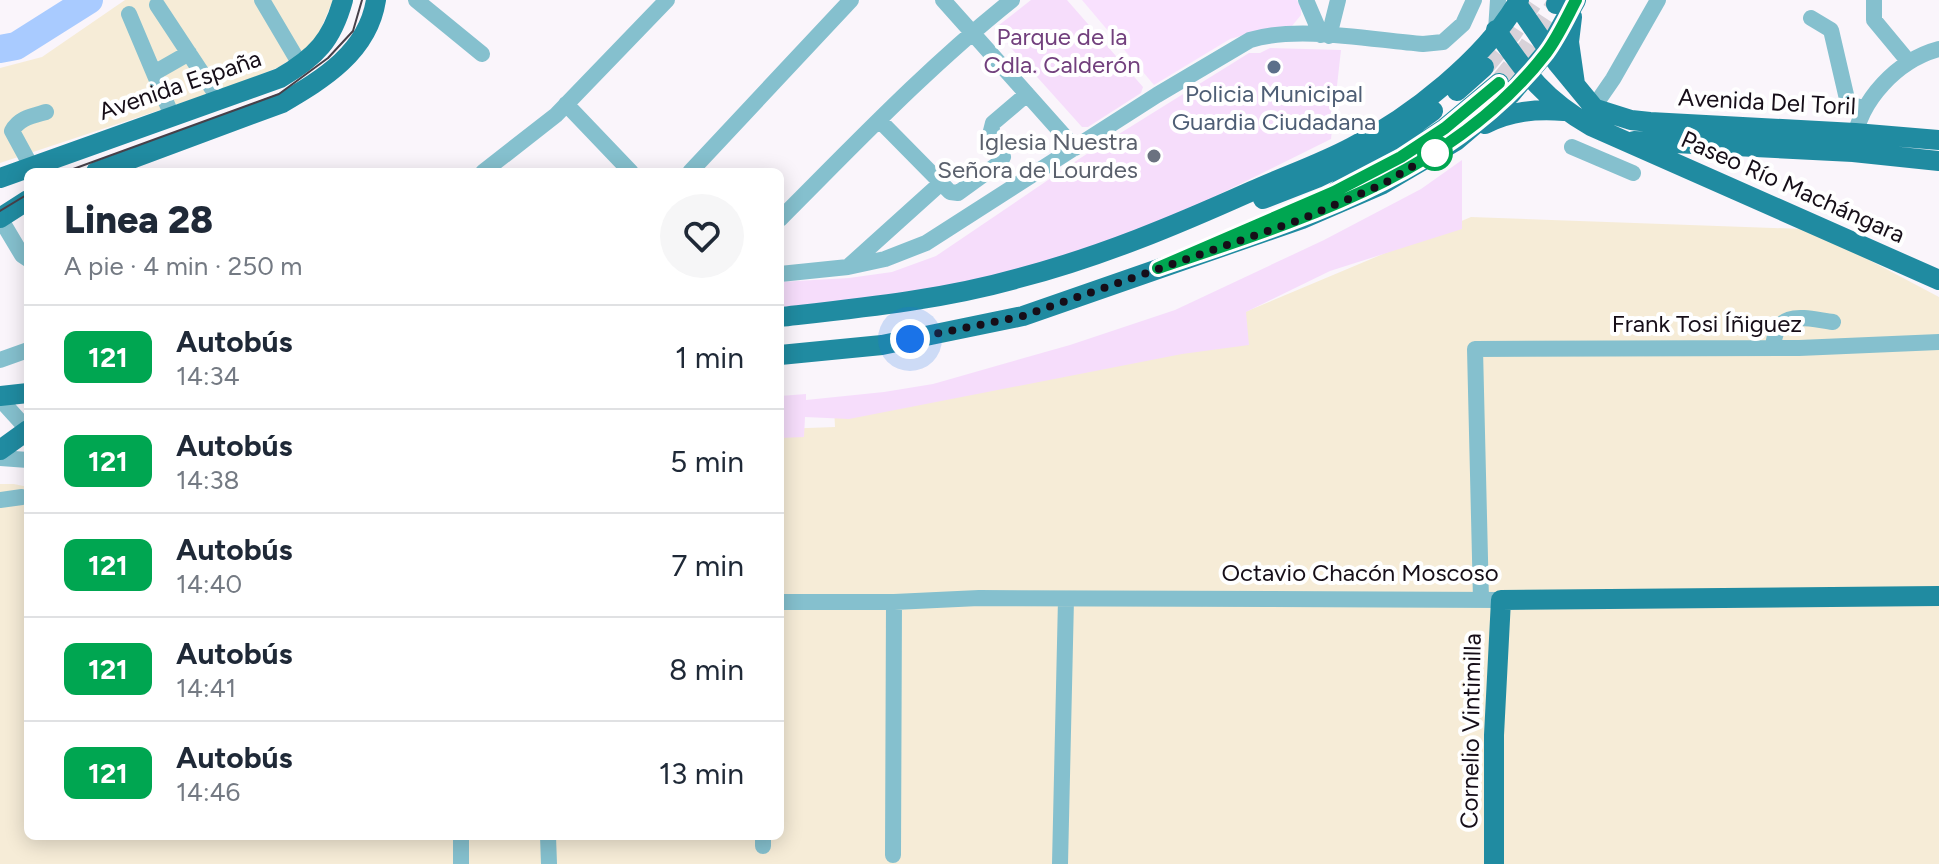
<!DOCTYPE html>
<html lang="es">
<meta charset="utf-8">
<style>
body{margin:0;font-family:Figtree,sans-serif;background:#f6f6f7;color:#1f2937;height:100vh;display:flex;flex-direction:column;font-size:30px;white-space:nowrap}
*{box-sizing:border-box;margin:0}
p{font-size:26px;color:#747a83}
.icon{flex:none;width:44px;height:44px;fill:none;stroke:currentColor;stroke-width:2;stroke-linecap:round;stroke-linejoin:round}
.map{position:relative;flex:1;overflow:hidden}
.panel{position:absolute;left:24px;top:168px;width:760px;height:672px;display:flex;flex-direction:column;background:#fff;border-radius:12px;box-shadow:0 4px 20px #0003}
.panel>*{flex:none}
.badge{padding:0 16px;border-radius:12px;font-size:28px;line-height:52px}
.you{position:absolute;width:40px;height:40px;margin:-20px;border:6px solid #fff;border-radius:50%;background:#1a73e8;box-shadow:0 0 0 12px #1a73e833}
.map>.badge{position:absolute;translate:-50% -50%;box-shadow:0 0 0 4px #fff}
.round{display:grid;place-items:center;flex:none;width:84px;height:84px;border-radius:42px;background:#f6f6f7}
.headline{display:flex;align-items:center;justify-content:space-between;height:136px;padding:0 40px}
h1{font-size:38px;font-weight:800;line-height:60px}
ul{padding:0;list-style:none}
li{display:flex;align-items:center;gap:24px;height:104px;padding:0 40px;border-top:2px solid #e0e1e3}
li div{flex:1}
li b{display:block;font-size:30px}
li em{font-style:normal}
li .badge{min-width:88px;font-weight:700;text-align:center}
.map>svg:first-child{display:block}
.industrial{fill:#f6ecd7}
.built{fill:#f9e1fe}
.green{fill:#f6ddfb}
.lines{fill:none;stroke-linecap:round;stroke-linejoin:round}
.river{stroke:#a9cbff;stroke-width:28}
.major-tunnel{stroke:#d8d2d9;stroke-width:20;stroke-dasharray:20 10;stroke-linecap:butt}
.minor{stroke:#85c0ce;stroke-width:16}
.major{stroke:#208ba1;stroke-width:20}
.tram{stroke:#474049;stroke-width:2}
.line-casing{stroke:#fff;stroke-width:18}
.line{stroke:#00a651;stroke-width:12}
.walk{stroke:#160e18;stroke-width:8;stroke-dasharray:0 14.4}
.service-dot{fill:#5c6f8a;stroke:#fff;stroke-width:3}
.stop-dot{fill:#fff;stroke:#00a651;stroke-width:4}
.worship-dot{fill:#6b7280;stroke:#fff;stroke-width:3}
.labels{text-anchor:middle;stroke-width:8;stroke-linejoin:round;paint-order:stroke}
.park-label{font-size:24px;fill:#72407d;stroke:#fff}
.street-label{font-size:24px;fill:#160e18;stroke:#fff}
.service-label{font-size:24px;fill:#4e5e75;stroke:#fff}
.worship-label{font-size:24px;fill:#5b616d;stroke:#fff;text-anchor:end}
</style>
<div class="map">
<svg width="1939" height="864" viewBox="0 0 1939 864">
<rect width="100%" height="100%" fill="#faf5fb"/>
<path class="industrial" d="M125,0H333L319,33L307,48L279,67L238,84L0,163V68L42,57Z
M1471,217L1804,229L1837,243L1939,297V864H0V484H14L28,487V836H780V429L835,427L834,408L1245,312Z"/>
<path class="built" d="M1082,0H1297L1301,8V15L1292,26L1261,30L1230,39L1154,85Z"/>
<path class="green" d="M1031,0H1067L1143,87L1141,93L1088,127H1082L994,29Z
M1270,48L1341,50L1331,139L1151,228L1017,272L890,301L780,311V282L849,278L892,272L936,256L1082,157L1249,53H1260Z
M1462,160V229L1330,271L1246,312L1249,345L1182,354L849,419L805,417L804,437L780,438V396L806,394V400L884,392L933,384L1070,345L1175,310L1324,240L1421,189Z"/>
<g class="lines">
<path class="river" d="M0,49L16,46L89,0"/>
<path class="major-tunnel" d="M1484,67L1512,33L1534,0
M1499,83L1529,46L1556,4"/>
<path class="minor" d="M262,0L301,66
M416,0L482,54
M943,0L1075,148
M1306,0L1321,35
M1874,0V20L1908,61
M157,5L219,99
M129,14L172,116
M1811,18L1831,30L1847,99L1852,105L1863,108
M1496,30L1498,0
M1329,36L1338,0
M154,73L189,53
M566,104L631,172
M1593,108L1613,79L1658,0
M879,120L950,192L958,193L998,164L1003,157L990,135L993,123L1027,94
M1854,143C1859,100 1898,60 1939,49
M1572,147L1633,173
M31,166L12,131C19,118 32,116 46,112
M483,172L556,115L667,0
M690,172L851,0
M0,218L22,255L28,259
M780,219C855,144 928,67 1012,0
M850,265L941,183
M780,274L848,267L885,259L926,243L1157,95L1250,40C1298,25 1372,40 1423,44L1443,42L1463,24L1474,0
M1773,348C1776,308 1803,318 1833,322
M0,360L28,350
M0,399L28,430
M0,458L28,460
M0,500L22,497
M1481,600L1475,349L1799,348L1939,342
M780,602H894L979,598L1501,600
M461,836V864
M548,836L549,864
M763,836V846
M893,855L894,602
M1060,864L1066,599"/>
<path class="major" d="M1517,4L1558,64L1600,115
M1556,4L1558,0
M1572,17L1569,42L1575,84
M1496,30C1526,74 1545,100 1591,126L1939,280
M1457,91L1484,67
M1593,108L1631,120L1650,122L1855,133L1939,140
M1485,124C1511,111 1535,109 1564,111
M1634,141L1853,152L1939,161
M96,172L282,103C323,79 368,52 376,0
M0,178L280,78C316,57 332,40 343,0
M1338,190L1401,157L1445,128L1499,83
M1263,199L1317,178L1389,143L1433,111
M0,218L28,200
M780,317C860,308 941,300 1019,278C1100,257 1176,225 1252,191C1285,176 1320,164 1352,147C1411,117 1486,58 1519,0
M780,355L882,345L1023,316L1302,219L1383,184L1456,141L1510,95L1548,50L1576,0
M0,396L28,393
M0,450L28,430
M1494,864V735L1501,600L1939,596"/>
<path class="tram" d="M65,172L279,94L328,58L353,31L362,0
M0,211L28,194"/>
</g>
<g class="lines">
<defs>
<path id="line" d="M1499,83L1445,128L1401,157L1334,192L1158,268C1299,220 1451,176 1546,53C1558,37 1567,17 1576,0"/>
</defs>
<use href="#line" class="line-casing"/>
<use href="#line" class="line"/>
<path class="walk" d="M910,339L1023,316L1302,219L1383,184L1435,153"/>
</g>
<circle class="service-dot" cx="1274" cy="67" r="8"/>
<circle class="stop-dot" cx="1435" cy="153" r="16"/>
<circle class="worship-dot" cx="1154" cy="156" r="8"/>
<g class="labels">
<g class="park-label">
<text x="1062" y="45">Parque de la<tspan x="1062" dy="28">Cdla. Calderón</tspan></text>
</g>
<g class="street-label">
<text transform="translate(180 85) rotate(-19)" y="8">Avenida España</text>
<text transform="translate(1767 102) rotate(3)" y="8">Avenida Del Toril</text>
<text transform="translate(1793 187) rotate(24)" y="8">Paseo Río Machángara</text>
<text x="1707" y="332">Frank Tosi Íñiguez</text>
<text x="1360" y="581">Octavio Chacón Moscoso</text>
<text transform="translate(1471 731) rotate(-89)" y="8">Cornelio Vintimilla</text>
</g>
<g class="service-label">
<text x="1274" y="102">Policia Municipal<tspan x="1274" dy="28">Guardia Ciudadana</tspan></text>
</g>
<g class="worship-label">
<text x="1138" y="150">Iglesia Nuestra<tspan x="1138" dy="28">Señora de Lourdes</tspan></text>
</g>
</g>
</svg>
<div class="you" style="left:910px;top:339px"></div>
<section class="panel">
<div class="headline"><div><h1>Linea 28</h1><p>A pie · 4 min · 250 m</p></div><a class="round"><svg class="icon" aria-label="heart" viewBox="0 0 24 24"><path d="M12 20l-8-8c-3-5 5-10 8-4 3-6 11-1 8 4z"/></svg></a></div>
<ul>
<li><span class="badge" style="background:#00a651;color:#fff">121</span><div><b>Autobús</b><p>14:34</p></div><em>1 min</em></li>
<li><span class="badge" style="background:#00a651;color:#fff">121</span><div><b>Autobús</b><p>14:38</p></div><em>5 min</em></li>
<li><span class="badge" style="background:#00a651;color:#fff">121</span><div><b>Autobús</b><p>14:40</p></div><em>7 min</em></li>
<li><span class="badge" style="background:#00a651;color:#fff">121</span><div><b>Autobús</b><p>14:41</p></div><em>8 min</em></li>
<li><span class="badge" style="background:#00a651;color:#fff">121</span><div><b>Autobús</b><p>14:46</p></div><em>13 min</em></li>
</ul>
</section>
</div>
